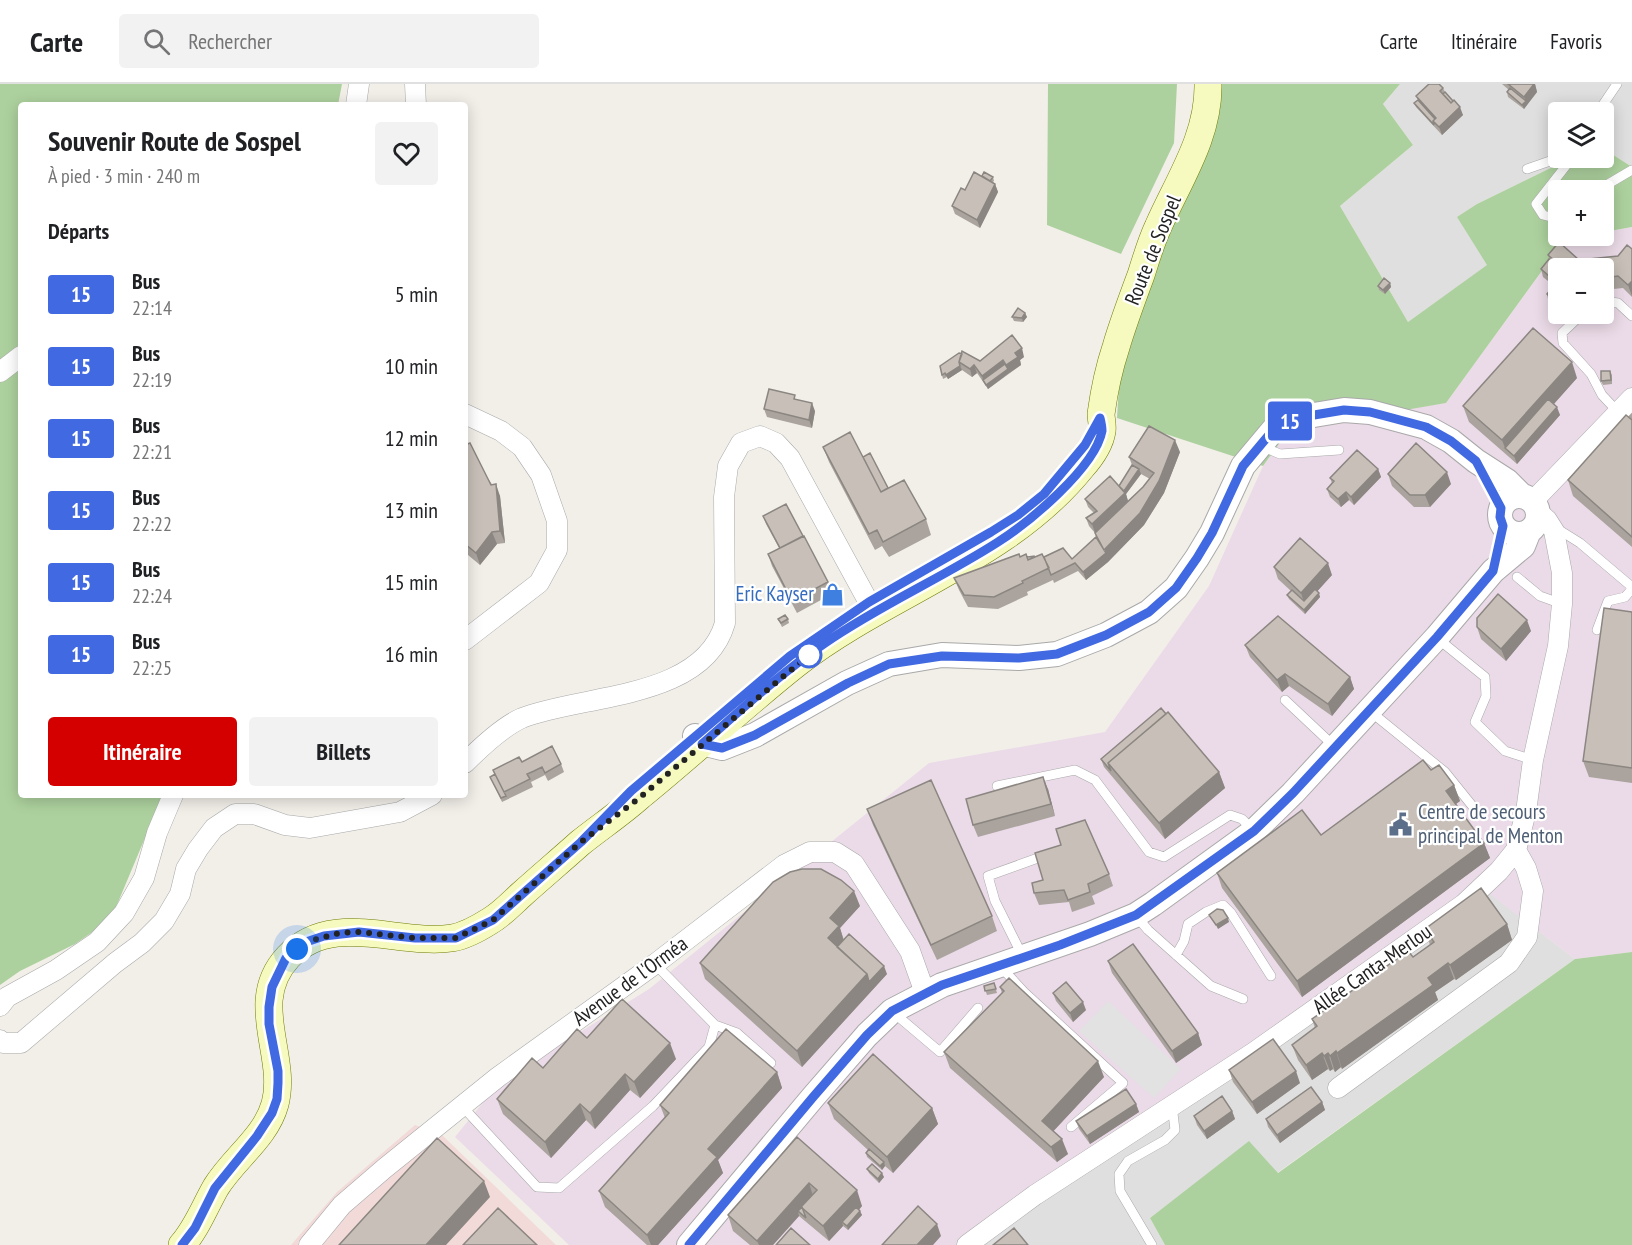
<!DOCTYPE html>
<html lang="fr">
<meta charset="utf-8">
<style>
body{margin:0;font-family:"PT Sans Narrow",sans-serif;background:#f2f2f2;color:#202124;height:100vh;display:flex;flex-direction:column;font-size:22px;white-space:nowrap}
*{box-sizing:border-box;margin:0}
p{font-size:20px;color:#757577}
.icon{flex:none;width:33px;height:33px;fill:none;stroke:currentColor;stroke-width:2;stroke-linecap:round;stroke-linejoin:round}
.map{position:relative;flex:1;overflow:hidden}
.panel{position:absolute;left:18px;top:18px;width:450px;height:696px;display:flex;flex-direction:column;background:#fff;border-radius:6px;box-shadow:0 3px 15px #0003}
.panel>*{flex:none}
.badge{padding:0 12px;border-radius:4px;font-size:21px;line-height:39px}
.buttons{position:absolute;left:1548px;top:18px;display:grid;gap:12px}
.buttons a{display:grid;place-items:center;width:66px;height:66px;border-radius:6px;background:#fff;box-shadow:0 3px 15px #0003;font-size:30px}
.you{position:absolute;width:30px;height:30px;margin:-15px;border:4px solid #fff;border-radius:50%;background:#1a73e8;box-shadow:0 0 0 9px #1a73e833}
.map>.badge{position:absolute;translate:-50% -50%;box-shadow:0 0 0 3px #fff}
h2{padding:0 30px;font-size:22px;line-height:54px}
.round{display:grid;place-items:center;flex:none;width:63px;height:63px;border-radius:6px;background:#f2f2f2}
.overview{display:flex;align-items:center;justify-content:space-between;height:102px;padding:0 30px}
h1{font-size:28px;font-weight:700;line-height:45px}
.action{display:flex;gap:12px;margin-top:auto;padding:12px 30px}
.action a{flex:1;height:69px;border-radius:6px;background:#d40000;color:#fff;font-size:24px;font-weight:700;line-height:69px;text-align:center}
.action a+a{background:#f2f2f2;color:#202124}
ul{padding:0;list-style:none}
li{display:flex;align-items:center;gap:18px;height:72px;padding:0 30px}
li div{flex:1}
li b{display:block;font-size:22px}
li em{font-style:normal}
li .badge{min-width:66px;font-weight:700;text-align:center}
header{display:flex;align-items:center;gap:36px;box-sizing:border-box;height:84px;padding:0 30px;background:#fff;border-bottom:2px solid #e0e0e0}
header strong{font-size:28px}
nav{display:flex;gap:33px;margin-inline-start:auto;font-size:21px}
.search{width:420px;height:54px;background:#f2f2f2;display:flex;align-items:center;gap:15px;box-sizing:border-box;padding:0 21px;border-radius:6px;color:#757577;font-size:22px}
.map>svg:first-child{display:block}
.residential{fill:#e0dfdf}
.commercial{fill:#f2dad9}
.industrial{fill:#ebdbe8;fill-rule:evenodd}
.forest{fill:#add19e}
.parking{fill:#e2e2e2}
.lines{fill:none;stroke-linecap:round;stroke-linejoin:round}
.service-casing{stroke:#a9a9a9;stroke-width:10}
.minor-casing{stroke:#a9a9a9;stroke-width:21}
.tertiary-casing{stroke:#a9a9a9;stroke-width:26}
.secondary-casing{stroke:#707d05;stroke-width:28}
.service{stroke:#fff;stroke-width:9}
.minor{stroke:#fff;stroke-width:20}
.tertiary{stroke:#fff;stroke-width:24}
.secondary{stroke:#f7fabf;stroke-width:27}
.wall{fill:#aba49e}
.shaded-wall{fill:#8b8681}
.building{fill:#c7bfb8;stroke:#8b8681;stroke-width:1.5}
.line-casing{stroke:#fff;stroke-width:14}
.line{stroke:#4169e1;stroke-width:9}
.walk{stroke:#222;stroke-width:6;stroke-dasharray:0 10.8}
.stop-dot{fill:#fff;stroke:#4169e1;stroke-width:3}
.labels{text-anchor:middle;stroke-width:4.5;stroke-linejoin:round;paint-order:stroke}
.street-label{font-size:21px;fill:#222;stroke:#fff}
.shop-label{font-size:21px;fill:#366cbe;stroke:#fff;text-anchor:end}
.service-label{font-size:21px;fill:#4e5e75;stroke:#fff;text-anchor:start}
</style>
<header>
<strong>Carte</strong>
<div class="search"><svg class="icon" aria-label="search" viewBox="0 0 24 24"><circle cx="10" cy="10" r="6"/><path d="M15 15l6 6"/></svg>Rechercher</div>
<nav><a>Carte</a><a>Itinéraire</a><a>Favoris</a></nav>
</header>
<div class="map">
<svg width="1632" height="1161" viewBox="0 0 1632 1161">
<rect width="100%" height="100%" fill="#f2efe9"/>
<path class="residential" d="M1400,0H1632V83L1604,65V28H1558V74H1571L1477,120L1458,133L1488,181L1408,238L1340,122L1413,61L1383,20Z
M1479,801L1575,875L1277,1089L1249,1058L1150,1134L1165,1161H984L1051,1108Z"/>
<path class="commercial" d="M415,1041L442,1051L556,1161H291L337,1108Z"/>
<path class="industrial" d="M1632,143V868L1575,875L1478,801L1051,1108L984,1161H569L455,1053L489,1011L529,980L649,905L929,679L1105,648L1209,502L1263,382L1284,353L1254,347L1446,319L1565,155L1584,152H1604V148ZM1558,184H1604V230H1558Z"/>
<path class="forest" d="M0,0H342L338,21H21V711H167L150,742L111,835L75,860L20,887L0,901Z
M1048,0H1177L1174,59L1121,170L1047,141Z
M1219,0H1400L1383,20L1413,61L1340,122L1408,238L1487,181L1457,133L1477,120L1571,74H1604V65L1632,83V143L1604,148V106H1558V152H1584L1565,155L1446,319L1318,341L1284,353L1263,382L1117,334L1119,300L1146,211Z
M1632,868V1161H1165L1150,1134L1249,1057L1278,1089L1575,875Z"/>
<path class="parking" d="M1108,917L1181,985L1154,1014L1079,947Z"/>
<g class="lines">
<defs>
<path id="service" d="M1598,28L1617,0
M1527,85L1550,77L1558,72
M1598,106L1632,86
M1558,129L1551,133L1543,131L1536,120L1572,74
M1604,217L1618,219L1632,232
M1582,230L1562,249L1563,259L1591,290L1602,311L1618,328
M1261,362L1280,370L1339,366
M1556,444L1580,459L1632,503
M1517,493L1540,512L1562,520
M1597,546L1608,517L1625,513L1632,505
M1437,554L1485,593L1486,612L1475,638L1505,667L1533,676
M1285,616L1335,663
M1371,628L1445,688L1474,724
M997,702L1075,686L1095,696L1149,768L1164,773L1230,731L1242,735L1254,747
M1137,833L1148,846L1211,902L1243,915
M1022,871L995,817L988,792L1049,770
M1176,871L1184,857L1188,840L1206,828L1223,821L1231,829L1271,892
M1001,883L1024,908L1123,999L1071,1043
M894,929L940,968L978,924
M715,941L737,949L771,979
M462,1022L537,1103L559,1104L653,1022L709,963L715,941L655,880
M1152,1161L1120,1107L1119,1090L1128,1077L1165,1056L1175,1046L1172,1021"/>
<path id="minor" d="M415,0L416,21
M356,21L359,0
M0,288L21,272
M465,330L501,347L522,363L541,391L557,437V466L539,499L465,556
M1533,417L1632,314
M465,679C479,665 504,642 522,634C583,610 703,616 725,539L724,413L728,382L741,359L760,352L776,359L790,374L874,528
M0,922L7,913L56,886L97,858L124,829L144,794L157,749L173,711
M0,956L3,959H21L115,879L142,859L164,837L180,810L186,785L198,765L214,744L235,730H254L285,741L310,744L400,728L432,711
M1338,1004L1509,879L1527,853L1533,807L1526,784L1516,766
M309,1161L342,1121L385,1084L498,993L655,880L784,781L810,768H835L854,780L910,867L925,909
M967,1161L1035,1111L1253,969L1464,820L1499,787L1516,766L1526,728L1533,676L1558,562L1562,520V489L1554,447L1547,436L1539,429"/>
<path id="tertiary" d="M1500 431a19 19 0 1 1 38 0a19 19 0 1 1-38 0Z
M695,652L702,659L722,664L755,651L847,599L889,580L942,571L1019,574L1057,570L1106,551L1149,528L1176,504L1197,474L1212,449L1243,382L1274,345L1296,334L1344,326L1370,328L1426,343L1451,357L1476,377L1507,397L1521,411
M689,1161L814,1012L867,951L892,927L942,901L1090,850L1136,831L1153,820L1254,747L1293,709L1437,553L1493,487L1523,462L1529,447"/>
<path id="secondary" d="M182,1161C197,1144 205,1122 216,1103C234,1074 266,1053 275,1020C288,971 246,918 288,873C331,826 399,862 452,854C464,852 479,844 490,837C502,830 512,819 522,810C541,793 561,776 580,759C600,743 621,729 640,712C693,669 743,622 796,580C887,509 1008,475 1082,383C1090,374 1100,360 1102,347C1103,341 1101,335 1101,330C1104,308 1109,284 1116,263C1123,239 1132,215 1141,191C1146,175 1151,158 1158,143C1178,97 1209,53 1208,0"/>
</defs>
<use href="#service" class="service-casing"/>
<use href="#minor" class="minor-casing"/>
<use href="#tertiary" class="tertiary-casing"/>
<use href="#secondary" class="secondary-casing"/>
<use href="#service" class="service"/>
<use href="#minor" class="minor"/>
<use href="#tertiary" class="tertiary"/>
<use href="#secondary" class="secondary"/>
</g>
<path class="wall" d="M1502,0H1535L1537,8L1524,25L1508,13L1507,8L1509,6Z
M1443,4L1445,8L1463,31L1442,51L1416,23L1414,19L1418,16L1416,12Z
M982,92L993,93L994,97L993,98L995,100L998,108L980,144L955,130L952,122L965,106Z
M1632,165V213L1623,204L1604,206V184H1558V220L1557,222L1548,215L1547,210L1554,202L1543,193L1541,185L1549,175L1548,171L1579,176L1618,172Z
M1390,199L1391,203L1385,210L1379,206L1378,202Z
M1025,229L1027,233L1023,238L1014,237L1012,233Z
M959,269L980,277L1024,273L1020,276L1021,281L988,305L977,289L972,293L962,286L948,295L947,293L943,295L942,291Z
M1610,287L1612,291V300L1603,301L1601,297Z
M1577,294L1554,320L1560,331L1517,380L1469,338L1463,322Z
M764,325L815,327L812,344L767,333Z
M1632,329V463L1573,412L1568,396Z
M465,361L500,412L505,459L497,460L480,481L468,471L465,474Z
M823,363L863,373L888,404L926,435L931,451L889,473L882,462L875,466L829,378Z
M1180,368L1164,409L1144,441L1108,478L1086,496L1078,487L1054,499L1053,496L1027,508L1028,511L998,525L968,523L959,506L954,494L1020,473L1072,475L1096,453L1095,449L1143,403L1150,395L1141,390L1126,410L1128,417L1095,449L1089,442L1086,434L1094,429L1088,423L1085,415L1119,402L1132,381L1129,373Z
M1378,385L1381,393L1354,421L1349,416L1341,423L1330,413L1327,405L1332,399L1330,394Z
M1388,390L1451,400L1430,423H1414L1392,402Z
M763,432L828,498L832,510L797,529L772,482L768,470L779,464L766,440Z
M1274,483L1332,491L1317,507L1320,513L1305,530L1289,515L1287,511L1291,507L1278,495Z
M1632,528V699L1589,693L1583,677Z
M778,535H788L789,539L782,543Z
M1477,543L1531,547L1506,577L1481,555Z
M1245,561L1350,593L1354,605L1332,632L1289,602L1282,608L1250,573Z
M1101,675L1219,688L1225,704L1165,755L1104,683Z
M522,678L561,680L564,688L548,697L545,691L531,698L533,703L502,718L490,693Z
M1431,686L1454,701L1460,717L1456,720L1484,759L1490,774L1302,913L1222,804L1217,789L1321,751Z
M1048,705L1055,732L978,753L973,741Z
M867,725L992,832L997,847L937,876L873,741Z
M1109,790L1113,802L1092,812L1095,820L1072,828L1069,818L1039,821L1034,809Z
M860,822L840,844L844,856L887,890L802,983L705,895L700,879Z
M1507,840L1512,856L1456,896L1454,895L1435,908L1438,916L1342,985L1341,983L1335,988L1333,985L1330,987L1328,985L1312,996L1298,976L1292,961L1315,944L1312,935L1413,873L1430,861L1425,845Z
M1108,877L1198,949L1202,961L1176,979L1112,889Z
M994,899L997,909L987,911L984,902Z
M1000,903L1104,993L1053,1047L1068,1070L1057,1078L950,984L944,968L1002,909Z
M1053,909L1086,926L1073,938L1056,917Z
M587,954L676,975L640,1014L630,1006L595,1045L586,1036L551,1074L503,1030L497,1015Z
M1229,986L1300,999L1257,1030L1233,998Z
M777,988L782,1004L718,1076L723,1089L658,1161H647L605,1123L599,1107L665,1034L660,1021Z
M1322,1018L1325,1026L1280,1059L1268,1043L1266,1035Z
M828,1019L932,1024L938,1040L893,1089L885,1082L882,1086L867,1073L866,1069L868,1066L834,1035Z
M1136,1020L1139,1028L1090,1060L1079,1045L1076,1037Z
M1232,1027L1235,1035L1207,1055L1197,1041L1194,1032Z
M797,1053L862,1122L859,1126L862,1131L848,1146L843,1142L829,1157L799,1132L773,1161H750L733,1147L728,1131Z
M867,1085L884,1093L879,1099L869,1089Z"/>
<path class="shaded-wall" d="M1532,0H1535L1537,8L1527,21L1524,13Z
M1526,17L1527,21L1524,25L1522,21Z
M1460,23L1463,31L1442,51L1439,43Z
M995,100L998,108L980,144L977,136Z
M1632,197V212L1628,201Z
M1390,199L1391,203L1385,210L1383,206Z
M1558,214V220L1557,222L1555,218Z
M1025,229L1027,233L1023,238L1022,234Z
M1022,264L1024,273L1020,276L1021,281L1009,289L1006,281L1015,269Z
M1003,276L1006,285L983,296L982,292Z
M1572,278L1577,294L1510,369L1505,364L1502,356Z
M974,281L977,289L972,293L970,285Z
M960,282L962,286L948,295L946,291Z
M1008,285L1009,289L988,305L986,301Z
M812,319L815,327L812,344L809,336Z
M1557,323L1560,331L1517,380L1514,372Z
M1175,356L1180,368L1164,409L1144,441L1108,478L1086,496L1083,488L1106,469L1104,466Z
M1139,385L1141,390L1126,410L1128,417L1095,449L1092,440L1123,408Z
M1378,385L1381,393L1354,421L1351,413Z
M1447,388L1451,400L1430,423L1425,411Z
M496,400L500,412L505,459L500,447Z
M1346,408L1349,416L1341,423L1338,415Z
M492,448L497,460L480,481L476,469Z
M465,463L468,471L465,474Z
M1328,479L1332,491L1305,521L1301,509Z
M1319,509L1320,513L1305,530L1304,526Z
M1527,536L1531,547L1506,577L1501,565Z
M1285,590L1289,602L1282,608L1277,596Z
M1350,593L1354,605L1332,632L1328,620Z
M1219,688L1225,704L1165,755L1159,739Z
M1043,693L1048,705L1055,732L1051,720Z
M1454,701L1460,717L1452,723L1446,707Z
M1484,759L1490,774L1302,913L1297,897Z
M854,807L860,822L840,844L844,858L836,867L828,854L830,834Z
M1228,834L1229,838L1218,845L1216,841Z
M1507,840L1512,856L1456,896L1450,881Z
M1448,879L1454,895L1435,908L1438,916L1342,985L1337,969L1428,894Z
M884,882L887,890L802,983L797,967L867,890Z
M1083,918L1086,926L1073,938L1070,929Z
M1198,949L1202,961L1176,979L1172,967Z
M670,959L676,975L640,1014L634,998Z
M1336,967L1341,983L1335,988L1330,972Z
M1322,969L1328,985L1312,996L1306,981Z
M1328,969L1333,985L1330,987L1324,972Z
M1098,977L1104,993L1048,1053L1042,1037Z
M1296,987L1300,999L1257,1030L1252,1018Z
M777,988L782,1004L718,1076L723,1089L658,1161H651L647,1151L708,1065Z
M625,990L630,1006L595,1045L590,1029Z
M1322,1018L1325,1026L1280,1059L1277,1051Z
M580,1020L586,1036L551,1074L545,1058Z
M1136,1020L1139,1028L1090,1060L1087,1052Z
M932,1024L938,1040L893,1089L887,1073Z
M1232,1027L1235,1035L1207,1055L1204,1047Z
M1062,1055L1068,1070L1057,1078L1051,1063Z
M884,1078L885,1082L882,1086L880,1082Z
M882,1089L884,1093L879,1099L878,1095Z
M484,1097L490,1113L446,1161H426Z
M809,1099L814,1115L801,1123V1130L798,1127L799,1132L773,1161H759L757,1157Z
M857,1106L862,1122L845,1141L842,1138L843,1142L829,1157L823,1142Z
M860,1127L862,1131L848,1146L847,1142Z
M937,1140L941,1152L933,1161H917Z"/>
<path class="building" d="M1429,0H1439L1443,4L1440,7L1451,19L1454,16L1460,23L1439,43L1433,37L1436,34L1416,12Z
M1508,0H1534L1524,13Z
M1510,4L1526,17L1522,21L1507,8Z
M1445,8L1453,17L1451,19L1443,10Z
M1418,16L1435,35L1433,37L1434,41L1414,19Z
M974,88L995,100L977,136L952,122L961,104L965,106Z
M984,88L993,93L990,97L982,92Z
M1559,158L1579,176L1618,172L1627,161L1632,165V197L1628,201L1618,192L1604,194V184H1563L1548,171Z
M1549,175L1560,184H1558V200L1541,185Z
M1384,194L1390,199L1383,206L1378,202Z
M1555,200L1558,203V214L1555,218L1547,210Z
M1018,224L1025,229L1022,234L1012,233Z
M1533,244L1572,278L1502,356L1463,322Z
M1012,251L1022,264L1015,269L1018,273L1006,281L1003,276L982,292L974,281L970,285L959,278L962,267L980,277Z
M959,269L962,270L959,278L960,282L946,291L945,289L942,291L940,282Z
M1005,280L1008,285L986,301L983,296Z
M1601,287H1610L1611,296L1601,297Z
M769,305L795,311L794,315L812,319L809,336L764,325Z
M1548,315L1557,323L1514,372L1505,364Z
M1626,331L1632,336V453L1568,396Z
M1149,342L1175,356L1159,397L1140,429L1104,466L1095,449L1143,403L1154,389L1129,373Z
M850,348L881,408L904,396L926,435L883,458L877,446L869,450L823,363Z
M470,359L491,401L496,400L500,447L492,448L476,469L465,460V361Z
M1416,359L1447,388L1425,411H1410L1388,390Z
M1357,366L1378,385L1351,413L1346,408L1338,415L1327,405L1334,397L1330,394Z
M870,369L888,404L881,408L863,373Z
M1132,381L1139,385L1124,407L1119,402Z
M1110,392L1125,409L1092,440L1086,434L1097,427L1085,415Z
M786,420L803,452L780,464L763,432Z
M804,452L828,498L792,517L768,470Z
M1096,453L1106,469L1083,488L1075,479L1051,491L1044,473L1063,464L1072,475Z
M1300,454L1328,479L1301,509L1274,483Z
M1019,470L1020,473L1026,470L1028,476L1042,470L1049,484L1022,497L1023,499L994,513L964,511L954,494Z
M1034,472V473L1028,476L1027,473Z
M1315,505L1319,509L1304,526L1287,511L1292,506L1304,517Z
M1498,510L1527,536L1501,565L1477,543V534Z
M1604,524L1632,528V684L1583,677Z
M785,531L788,535L781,539L778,535Z
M1278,532L1350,593L1328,620L1285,590L1277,596L1245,561Z
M1161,624L1166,630L1108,679L1111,687L1101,675Z
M1168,628L1219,688L1159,739L1108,679Z
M552,662L561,680L545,689L542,683L534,687L527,690L530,695L504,708L493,686L519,673L522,678Z
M1423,676L1431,686L1439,681L1454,701L1446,707L1484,759L1297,897L1217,789L1302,726L1321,751Z
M495,690L506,712L501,714L490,693Z
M1043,693L1051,720L973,741L966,715Z
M931,696L992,832L931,861L867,725Z
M1085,736L1109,790L1088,800L1090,808L1068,816L1064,806L1034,809L1032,799L1043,796L1035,769L1061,761L1056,745Z
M802,785H821L841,796L854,807L830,834L839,842L828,854L867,890L797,967L700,879L773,798L790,788Z
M1481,804L1507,840L1450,881L1448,879L1428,894L1433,901L1337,969L1336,967L1330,972L1328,969L1324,972L1322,969L1306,981L1292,961L1317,942L1312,935L1408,867L1413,873L1434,858L1425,845Z
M1217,825L1223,826L1228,834L1216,841L1209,831Z
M849,850L884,882L869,898L867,890L837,863Z
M1133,860L1198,949L1172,967L1108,877Z
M1009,894L1098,977L1042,1037L1062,1055L1051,1063L944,968L1004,907L1000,903Z
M1066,898L1083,918L1070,929L1053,909Z
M994,899L996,905L985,907L984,902Z
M622,915L670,959L634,998L625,990L590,1029L580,1020L545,1058L497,1015L532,974L543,984L577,945L587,954Z
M726,945L777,988L708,1065L717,1073L647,1151L599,1107L669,1029L660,1021Z
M1273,955L1296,987L1252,1018L1229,986Z
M873,970L932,1024L887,1073L828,1019Z
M1311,1003L1322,1018L1277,1051L1266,1035Z
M1126,1005L1136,1020L1087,1052L1076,1037Z
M1222,1012L1232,1027L1204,1047L1194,1032Z
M797,1053L857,1106L823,1142L801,1123L817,1106L809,1099L757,1157L728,1131Z
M437,1054L484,1097L426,1161H339Z
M869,1065L884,1078L880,1082L866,1069Z
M872,1080L882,1089L878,1095L867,1085Z
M918,1122L937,1140L917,1161H882Z
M802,1123L806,1134L798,1127Z
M856,1123L860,1127L847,1142L842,1138Z
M498,1124L537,1161H463Z
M791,1144L810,1161H776Z
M1014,1144L1028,1161H993Z"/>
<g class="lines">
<defs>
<path id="line" d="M182,1161L195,1144L215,1104L257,1052L272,1029L277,1015L278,999V987L269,940V923L272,903L286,874L309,857L324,852L359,848L415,854H456L493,836L581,758L631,707L790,572L869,518L991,448L1018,431L1044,410L1085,361L1100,334C1101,338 1102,343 1102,347C1095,384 1028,439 998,458C942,494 880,521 825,559C781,589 742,625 702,660L722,664L755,651L848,599L889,580L942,572L1019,574L1057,570L1106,551L1149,528L1176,504L1197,474L1212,449L1243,382L1274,345L1296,334L1344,326L1370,328L1426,343L1451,357L1476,377L1501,424L1500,433L1503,442L1493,487L1437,553L1293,709L1254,747L1136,831L1060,861L942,901L892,927L867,951L814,1012L689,1161"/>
</defs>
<use href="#line" class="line-casing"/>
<use href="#line" class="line"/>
<path class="walk" d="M297,865L309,857L340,849L359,848L415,854H456L493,836L581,758L638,715L810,570L809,571"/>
</g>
<defs>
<symbol id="shop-bare" viewBox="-9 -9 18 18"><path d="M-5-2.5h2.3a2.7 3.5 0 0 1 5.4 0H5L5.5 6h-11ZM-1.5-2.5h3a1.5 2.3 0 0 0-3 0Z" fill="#3f7fe0" stroke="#fff" stroke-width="2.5" paint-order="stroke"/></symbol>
<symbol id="civic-bare" viewBox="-9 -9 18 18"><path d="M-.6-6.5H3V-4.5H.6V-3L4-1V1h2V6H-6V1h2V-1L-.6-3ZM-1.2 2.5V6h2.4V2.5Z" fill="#5c6f8a" stroke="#fff" stroke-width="2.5" paint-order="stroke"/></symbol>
</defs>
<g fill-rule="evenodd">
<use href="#shop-bare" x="816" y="494" width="33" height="33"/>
<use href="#civic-bare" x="1384" y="724" width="33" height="33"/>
</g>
<circle class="stop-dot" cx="809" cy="571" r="12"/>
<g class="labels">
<g class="street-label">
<text transform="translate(1153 166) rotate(-68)" y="7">Route de Sospel</text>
<text transform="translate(1372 885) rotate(-35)" y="7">Allée Canta-Merlou</text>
<text transform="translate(630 897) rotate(-36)" y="7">Avenue de l'Orméa</text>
</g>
<g class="shop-label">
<text x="814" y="517">Eric Kayser</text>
</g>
<g class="service-label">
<text x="1418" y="735">Centre de secours<tspan x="1418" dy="24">principal de Menton</tspan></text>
</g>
</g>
</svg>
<div class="buttons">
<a><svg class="icon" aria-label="layers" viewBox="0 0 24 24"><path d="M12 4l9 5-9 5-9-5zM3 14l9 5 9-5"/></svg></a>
<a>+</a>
<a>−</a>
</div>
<div class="you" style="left:297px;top:865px"></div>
<b class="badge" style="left:1290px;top:337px;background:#4169e1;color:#fff">15</b>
<section class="panel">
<div class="overview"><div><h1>Souvenir Route de Sospel</h1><p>À pied · 3 min · 240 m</p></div><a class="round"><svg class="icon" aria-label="heart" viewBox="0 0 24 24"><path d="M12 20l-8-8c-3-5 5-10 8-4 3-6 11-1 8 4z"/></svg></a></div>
<h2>Départs</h2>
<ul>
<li><span class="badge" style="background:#4169e1;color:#fff">15</span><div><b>Bus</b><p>22:14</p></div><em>5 min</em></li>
<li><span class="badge" style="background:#4169e1;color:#fff">15</span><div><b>Bus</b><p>22:19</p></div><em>10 min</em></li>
<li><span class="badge" style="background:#4169e1;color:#fff">15</span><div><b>Bus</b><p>22:21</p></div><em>12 min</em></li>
<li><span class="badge" style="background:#4169e1;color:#fff">15</span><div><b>Bus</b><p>22:22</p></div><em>13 min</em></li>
<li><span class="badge" style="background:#4169e1;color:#fff">15</span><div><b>Bus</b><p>22:24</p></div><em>15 min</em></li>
<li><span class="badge" style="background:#4169e1;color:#fff">15</span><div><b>Bus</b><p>22:25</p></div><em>16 min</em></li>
</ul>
<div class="action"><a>Itinéraire</a><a>Billets</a></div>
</section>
</div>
